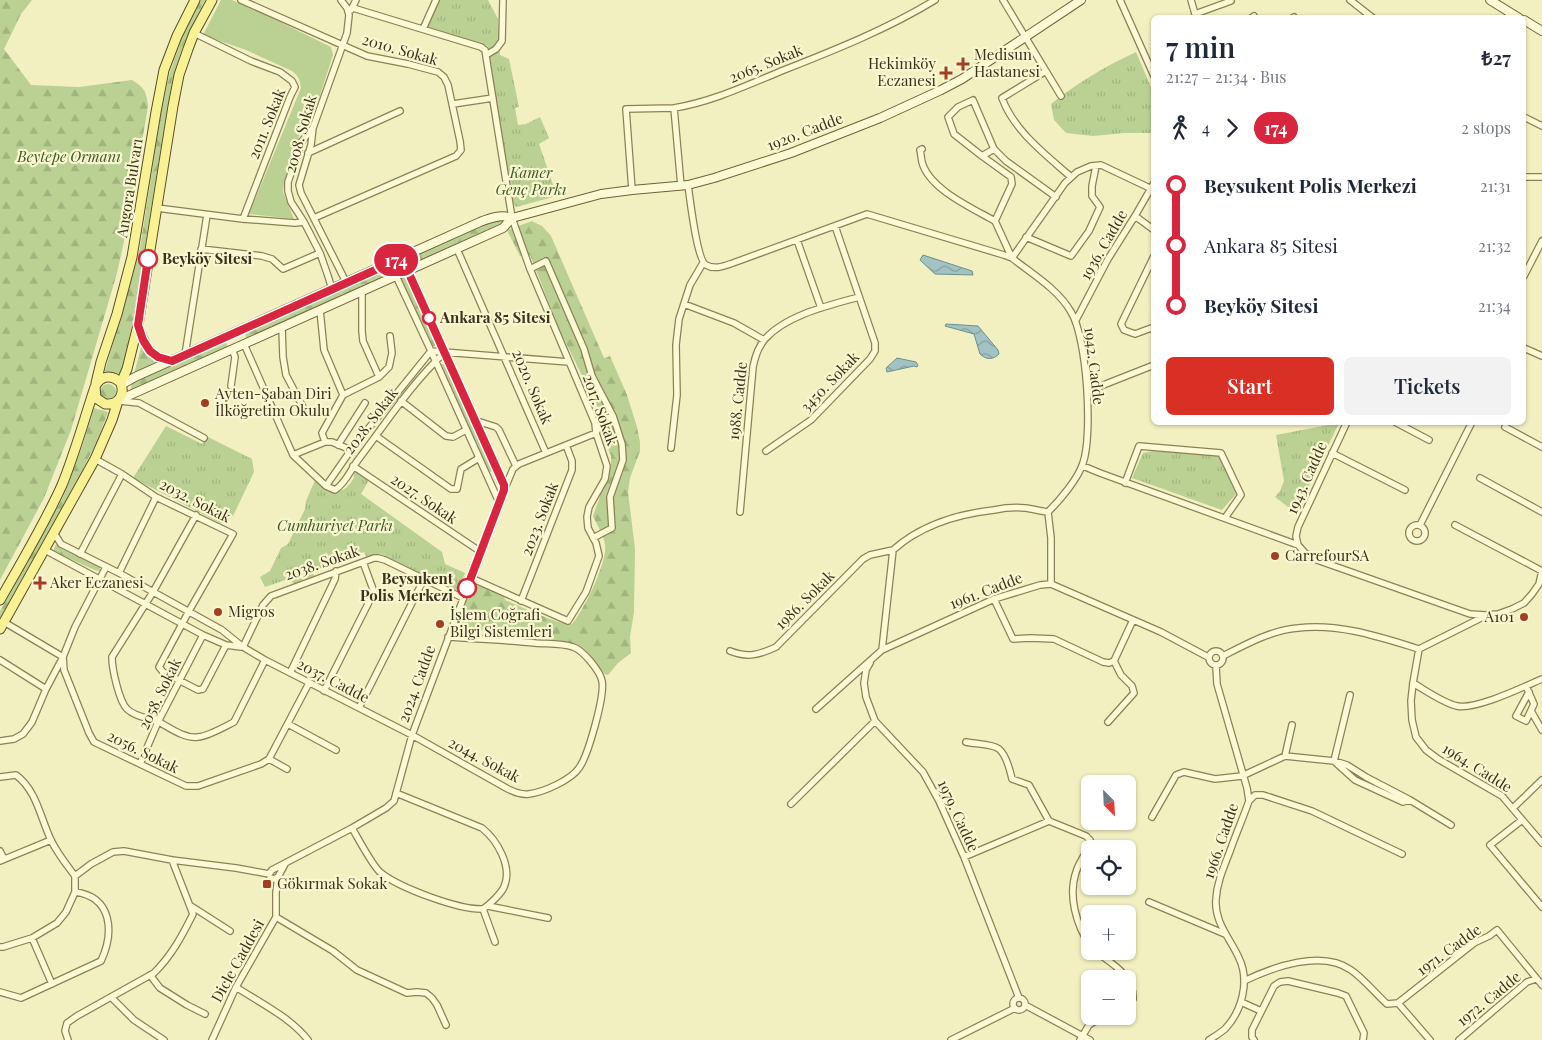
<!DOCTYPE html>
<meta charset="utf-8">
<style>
body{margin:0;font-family:"Playfair Display",serif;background:#f2f2f3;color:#1f2937;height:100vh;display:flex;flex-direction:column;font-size:19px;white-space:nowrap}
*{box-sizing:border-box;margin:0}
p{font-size:16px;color:#747a83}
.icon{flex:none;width:28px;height:28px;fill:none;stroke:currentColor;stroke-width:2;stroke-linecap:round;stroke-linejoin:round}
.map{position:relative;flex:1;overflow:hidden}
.side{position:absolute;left:1151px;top:15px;width:375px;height:410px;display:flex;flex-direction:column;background:#fff;border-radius:8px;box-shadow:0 1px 4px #0004}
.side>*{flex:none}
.badge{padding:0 10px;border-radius:16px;font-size:18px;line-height:32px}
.needle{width:32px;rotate:156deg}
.tools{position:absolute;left:1081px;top:775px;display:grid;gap:10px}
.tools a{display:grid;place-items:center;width:55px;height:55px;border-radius:8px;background:#fff;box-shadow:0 1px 4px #0004;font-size:25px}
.map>.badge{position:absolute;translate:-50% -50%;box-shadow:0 0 0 2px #fff}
.legs{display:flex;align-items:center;gap:8px;height:55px;padding:0 15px;font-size:16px}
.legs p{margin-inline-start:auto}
.head{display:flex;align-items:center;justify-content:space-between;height:85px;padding:0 15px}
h1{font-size:28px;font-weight:600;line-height:38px}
.button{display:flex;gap:10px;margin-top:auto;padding:10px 15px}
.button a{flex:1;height:58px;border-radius:8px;background:#d93025;color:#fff;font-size:20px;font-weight:600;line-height:58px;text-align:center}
.button a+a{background:#f2f2f3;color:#1f2937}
ul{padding:0 15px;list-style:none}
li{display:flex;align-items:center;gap:18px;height:60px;font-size:19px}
li i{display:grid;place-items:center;width:8px;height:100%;margin:0 6px;background:currentColor}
li i::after{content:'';width:12px;height:12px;margin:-6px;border:4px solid;border-radius:50%;background:#fff}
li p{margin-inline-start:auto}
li:first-child i{background:linear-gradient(#0000 50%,currentColor 0)}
li:last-child i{background:linear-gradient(currentColor 50%,#0000 0)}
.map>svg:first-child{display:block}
.grass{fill:#bad193}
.forest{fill:url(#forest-firs)}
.park{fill:url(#park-tufts)}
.water{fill:url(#water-waves);stroke:#699292}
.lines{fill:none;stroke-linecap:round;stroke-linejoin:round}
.street-casing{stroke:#8d8056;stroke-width:8}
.secondary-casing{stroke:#6e6139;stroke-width:10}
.primary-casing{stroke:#5a4c2b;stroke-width:11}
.street{stroke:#fcfad4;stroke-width:5.5}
.secondary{stroke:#fcfad4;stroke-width:8}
.primary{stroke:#f9f294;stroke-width:9}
.line-1-casing{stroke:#fff;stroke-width:11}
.line-1{stroke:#d7263d;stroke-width:8}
.poi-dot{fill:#a13f20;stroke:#f9f7d0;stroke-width:2}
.stop-1-dot{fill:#fff;stroke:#d7263d;stroke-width:2.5}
.labels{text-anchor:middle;stroke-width:4.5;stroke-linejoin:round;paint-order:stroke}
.street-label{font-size:15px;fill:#3b321c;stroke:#f9f7d0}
.poi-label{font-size:15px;fill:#3b321c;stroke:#f9f7d0;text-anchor:start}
.park-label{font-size:15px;font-style:italic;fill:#3d5920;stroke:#f9f7d0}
.stop-label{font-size:15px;font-weight:bold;fill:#3b321c;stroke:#f9f7d0;text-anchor:start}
</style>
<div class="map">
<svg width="1542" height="1040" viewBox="0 0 1542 1040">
<defs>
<pattern id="forest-firs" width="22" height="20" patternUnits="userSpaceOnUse" patternTransform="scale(1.25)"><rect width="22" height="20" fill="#bad193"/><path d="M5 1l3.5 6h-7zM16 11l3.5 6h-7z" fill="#a1b47e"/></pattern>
<pattern id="park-tufts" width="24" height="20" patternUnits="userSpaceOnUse" patternTransform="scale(1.25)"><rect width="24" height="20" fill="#bad193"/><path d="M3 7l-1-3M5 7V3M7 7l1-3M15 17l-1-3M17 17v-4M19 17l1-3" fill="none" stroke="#a1b47e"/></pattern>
<pattern id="water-waves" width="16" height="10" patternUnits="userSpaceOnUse" patternTransform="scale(1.25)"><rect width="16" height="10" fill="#a3c3c2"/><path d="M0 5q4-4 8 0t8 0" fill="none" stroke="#869f9d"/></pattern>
</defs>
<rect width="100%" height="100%" fill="#f2efc0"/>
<path class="grass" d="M221,0H232L268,16L331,47L333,55L312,120L300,126V133L284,183L283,192L294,219L249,214L301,88C300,81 299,76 292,71L246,50L203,35Z
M442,364L446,365L493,469L491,472L488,471L442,366Z"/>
<path class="forest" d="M0,0H32L21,14L4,49L31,85L79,87L132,80C145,89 146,90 148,106L129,219L117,273L71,430L44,498L0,580Z
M201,0H205L184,43L172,81L132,325L121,376L105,371L140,248L161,114L169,75L183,35Z
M504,219L506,220L502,223L412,264L408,263V259L482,224Z
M532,221L542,226L551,236L604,358L610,356L627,395L637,427L640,442V451L630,478L628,492L635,549L634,612L630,637L631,653L618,663L608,675L604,674C597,665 589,653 579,647C566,639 546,639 531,639V634L472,629L470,632H457L454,628L474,584L504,596L505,600C518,605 560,626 572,624C583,612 608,561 605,545C604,535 597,525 593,516L611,466V456L600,429L604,420L560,331L530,255L520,256L507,230Z
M386,268H389L391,273L246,338L245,332Z
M405,277L436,344L435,346H433L401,279Z
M225,340L228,347L130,392L132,383Z
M142,344L148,355L161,362L134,374Z
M100 392a8 8 0 1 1 16 0a8 8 0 1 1-16 0Z
M94,408L108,412L97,441L82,471L0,618V611L63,497L82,447Z
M56,544L62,549L99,566L100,570L97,571L53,551Z"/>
<path class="park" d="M439,0H488L498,19L500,55L509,59L519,107L515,108L518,125L526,124L540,117L549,138L539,144L557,196L516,207L513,204L488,46L428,27L429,22Z
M1136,52L1154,94V133H1124L1093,136L1066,133L1054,120L1051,104C1077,83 1106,66 1136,52Z
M1339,423L1296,513L1275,497L1280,491L1284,481L1276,435Z
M166,426L202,444L206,436L252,459L254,472L233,516L227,521L220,523L133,478Z
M1153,451L1219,455L1236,494L1222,510L1132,478L1143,453Z
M357,466H360L372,475L361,494L442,552L445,564L465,573L458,591L383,555L380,554L367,558L364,552L313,571L314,576L293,584L291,578L265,587L260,577L270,571L281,548L288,544L305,509L306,501L315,480L312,476L313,473L317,472L336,491C346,491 349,485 354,478L353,472Z"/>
<path class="water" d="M923,255L972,271L973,275L935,274L920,260Z
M946,324L978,326L998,350L999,354C993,360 986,360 980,354L974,334L945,326Z
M897,358L916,362L918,365L917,367L914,366L887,372L886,368Z"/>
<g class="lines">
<defs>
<path id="street" d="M241,0L367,56L408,64L438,72L444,77L448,85L460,141L461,150L456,156L314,218
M341,0L347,8L349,15L347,33L313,128L311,145L299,185L301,193L346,282
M1003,0L1061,96
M1120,0L1154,76
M1191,0L1195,14L1231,1
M1350,0L1373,18
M353,8L481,47L485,50L512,218L530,269L595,423L596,433L607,466L605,479L589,507L587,517L588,528L596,543L599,556L586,592L568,621L471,578
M351,10L356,0
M1251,18L1254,16
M1292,18L1294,17
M423,29L436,0
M194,33L251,61L280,72L292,81L295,87L290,97L243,219
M486,55L496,49L502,41L503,0
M1046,71L1002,98C1014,131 1046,155 1071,177
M453,104L493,98
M1524,117L1542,126
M312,129L302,141L288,182V191L291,202L304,222L320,253L328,276L332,289
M922,149L920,150C921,153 921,158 922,162C929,189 972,208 995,221
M994,149L982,156L1011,177L1012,184L995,221L1012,258
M308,153L400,111
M982,156L954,134L948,117L958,107L973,100L994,149L1006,161L1056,197
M1524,177H1542
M688,185C690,199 697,260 706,265C715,270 724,266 733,263L867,214L1004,255L1012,258C1032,274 1058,289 1071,312C1087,337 1093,435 1083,463C1078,479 1060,500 1048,512
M681,186L674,108C711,102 745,86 779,72C832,51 886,30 935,0
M632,190L626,109L674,108
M157,208L243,219L295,223L304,222
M1135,216L1154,230
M1026,237L1071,256L1089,231L1100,207L1092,196V186L1096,166
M797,240L821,308
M201,249L262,256L272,259L283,269L320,253
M457,249L546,453
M1154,256L1121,324L1124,330L1135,334L1154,327
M1012,258L1065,183L1077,172L1091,166L1101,165L1154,190
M530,269L546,261L584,349L592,376L613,416L622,444L623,460L610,497L612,528L593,538
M396,276L431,351L499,502
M1524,276L1542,241
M362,291V331L363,341L379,377
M684,304L734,323L764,340
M320,310L324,350L343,395
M1076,320L1108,259L1135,216L1154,183
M282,327L283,357L286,375L305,411
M244,344L293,455
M1524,348L1542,356
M185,355L207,215
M231,386L235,357L232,349
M1088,391L1154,365
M120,401L139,403L204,438
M401,401L446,436L453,437L466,430
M474,420L496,427L499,430L516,466
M1395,422L1429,440
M1505,427L1542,447
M376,436L451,489H457L461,469L479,458
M325,442L322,433L343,395L379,377L389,367L392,353L390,336
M338,445L365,403
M671,448L677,395L676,345L679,319L690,285L703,263
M351,450L332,442H325L293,455L326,486L335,490C346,483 351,469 358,460C386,423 411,384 445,352
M766,451L811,420L870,359L875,351V343L835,226
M1332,453L1405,490
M95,459L122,474L156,497L233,534L189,611L159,667L163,672L198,690L203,689L226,645
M353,466L481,552
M1083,466L1100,473L1298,545L1305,553L1317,560L1470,614L1485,615L1498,614L1512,609L1524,603L1532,594L1539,584L1542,571
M1480,478L1542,512
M1125,483L1139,446L1221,453L1241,495L1225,518
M326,486L351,450L431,351L569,362
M505,488L513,469L519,464L596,433L602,420L613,416
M740,512L753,367C755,357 758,347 765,339C786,315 830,305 859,297
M1048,512L1051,538V584
M196,515L153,592L112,657C112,669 119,701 127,709C135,717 149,718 159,722C170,728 185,739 198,737C209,736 224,727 234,722L265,660
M1409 533a8 8 0 1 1 16 0a8 8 0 1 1-16 0Z
M1420,525L1472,422
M1455,525L1542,571
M54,533L61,544L119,573L222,630L243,647L265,660L412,735L508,789C514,792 522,795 529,794C544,792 571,780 579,768C588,756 605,696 602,681C600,671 583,650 573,647C562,643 547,644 535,643C506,640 477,639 448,637
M1298,545L1296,536L1298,527L1347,422
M45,550L203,635L226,645L241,647
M80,554L122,474
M106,567L75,627L63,657L64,670L89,733L94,742L186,786H198L261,764L269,759L309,683
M119,573L156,497
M994,599L1013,639L1031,638L1054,639L1103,662L1109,663L1114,661L1133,620
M521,601L572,470V461L566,445
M243,647L263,605L271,596L374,558H378L385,560L463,598
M1419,649L1413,683L1411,701L1412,720L1416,737L1426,750L1438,759L1502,796L1542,843
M882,650L893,550C921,525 958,514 994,510C1004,508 1015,507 1025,508C1033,509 1040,511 1048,512
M1209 658a7 7 0 1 1 14 0a7 7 0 1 1-14 0Z
M730,651C748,658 759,655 776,647L863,559L870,555L893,550
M1223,656C1246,644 1272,630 1298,628C1339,623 1380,637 1419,649L1485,616
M0,660L46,689
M870,663L866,670L864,683L866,697L875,721L923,772L939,801L964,857L1019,998
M290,673L335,579L336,571
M1413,683C1425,690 1443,703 1457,706C1476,710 1523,687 1542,679
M1526,686L1534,704L1526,721L1516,716L1529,692
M324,691L374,592L363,562
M359,708L424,579
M816,709L882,650L994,599L1040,585L1051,584L1161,632L1208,657
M1531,711L1542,730
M1108,722L1134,693L1132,686L1121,675L1114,661
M288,724L336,750
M0,741L14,739L23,734L32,722L46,689L63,657L4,622
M966,742C974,744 993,744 999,749C1006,755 1010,770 1012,779L1029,785L1049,821
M1285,756L1292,725
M269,759L287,769
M1334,761L1350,695
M1336,763L1355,780L1403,802L1410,800
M140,764L158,722L203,635
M0,777L16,775C37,791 40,817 51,840C57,853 66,864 75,876
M396,793L482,828C497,840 513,867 504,887C501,894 489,905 483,909L495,942
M1249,801L1255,795H1263L1312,811L1402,854
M791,804L875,721
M1513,808L1542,780
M1152,817L1176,775L1184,772L1215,779L1242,776L1285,756L1334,761L1347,765L1366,777L1410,800L1451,825
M1522,820L1490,845L1542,907
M352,828C358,838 373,867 381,873C400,888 459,910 483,909
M0,851L4,859
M964,857L1049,821L1086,836L1090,840L1091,844C1086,853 1079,862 1076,872C1068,896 1076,924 1090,946
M0,861L51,840
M269,874L272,870L352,828L386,808L394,801L412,735L504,490L503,483L408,270
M75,876L91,864L113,852L124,851L172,860L236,868L269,874
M270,878L274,879L278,877L285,864
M1149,902L1225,934
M191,906L230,931
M488,906L548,918
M276,917L333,951L357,970L407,993L417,992L426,993L432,998L437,1005L446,1025
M32,938L52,984
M0,947H3L32,938L57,923L66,912L75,892V876
M1095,951C1112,964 1134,975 1133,999L1128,1004
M150,975L160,988L187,1005L205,1014
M1244,981C1273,967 1322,949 1351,970C1364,979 1375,993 1387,1004L1398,1003
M236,987C260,1003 290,1017 308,1040
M0,992L21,998L101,961C114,933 113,897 75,892
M111,997L134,1020L164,1040
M1013 1004a6 6 0 1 1 12 0a6 6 0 1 1-12 0Z
M1241,1002L1261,1011
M1025,1005L1090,1040
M68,1040L65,1031L67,1023L77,1016L154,973C172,955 182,936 193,914L172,860
M212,1040L236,987L276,917V892L278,877
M951,1040L1015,1008
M1080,1040L1089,1025L1104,1016
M1209,1040C1214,1037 1220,1033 1225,1029C1242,1011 1250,981 1239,958C1230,938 1214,922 1216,899C1217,882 1224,867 1230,851C1236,834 1243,818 1249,801L1247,788L1217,684L1216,666
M1254,1040L1252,1037V1030L1274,986L1280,982L1288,981L1338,993L1346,996L1364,1033L1363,1040
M1430,1040L1398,1003L1474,943L1489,936L1497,930L1542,985
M1459,1040L1527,982L1536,979"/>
<path id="secondary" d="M1490,0L1519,18
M1524,20L1542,31
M138,325C146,346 148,356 172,361
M121,385L135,377L480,222C490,218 501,214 512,218L601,194L632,190L688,185L714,178L791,153L880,118L941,90L962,79L1081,0
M119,400L503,228L512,218"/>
<path id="primary" d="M96,383L101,362L117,314L132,257L156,112L164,70L177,36L195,0
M121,383L127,369L138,325L173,106L179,75L188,49L194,33L212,0
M0,600C21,563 44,525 62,485C75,453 84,420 95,387C100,375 112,374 121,383C125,396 118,405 105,404L96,398L95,387
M0,629L95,459L112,420L118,401"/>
</defs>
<use href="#street" class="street-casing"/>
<use href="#secondary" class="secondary-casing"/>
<use href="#primary" class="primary-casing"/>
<use href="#street" class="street"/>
<use href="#secondary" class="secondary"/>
<use href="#primary" class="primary"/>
</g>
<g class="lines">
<defs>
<path id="line-1" d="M148,259L138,325L143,340L150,351L158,357L172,361L402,258L504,485V490L467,588"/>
</defs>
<use href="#line-1" class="line-1-casing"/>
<use href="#line-1" class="line-1"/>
</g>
<g class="poi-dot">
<path d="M960.5 56.5h5v5h5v5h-5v5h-5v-5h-5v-5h5z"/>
<path d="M943.5 65.5h5v5h5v5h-5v5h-5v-5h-5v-5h5z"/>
<circle cx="205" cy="403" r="5"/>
<circle cx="1275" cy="556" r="5"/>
<path d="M37.5 575.5h5v5h5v5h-5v5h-5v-5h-5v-5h5z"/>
<circle cx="218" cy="612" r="5"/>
<circle cx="1524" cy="617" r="5"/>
<circle cx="440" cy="624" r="5"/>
<rect x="262" y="879" width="10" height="10" rx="2.5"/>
</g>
<g class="stop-1-dot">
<circle cx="148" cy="259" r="9"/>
<circle cx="429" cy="318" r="6"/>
<circle cx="467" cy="588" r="9"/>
</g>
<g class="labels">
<g class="street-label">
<text transform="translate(400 50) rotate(16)" y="5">2010. Sokak</text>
<text transform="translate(766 64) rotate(-22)" y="5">2065. Sokak</text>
<text transform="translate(267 124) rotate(-68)" y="5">2011. Sokak</text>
<text transform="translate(805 132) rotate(-21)" y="5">1920. Cadde</text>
<text transform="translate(301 134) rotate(-74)" y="5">2008. Sokak</text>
<text transform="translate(130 188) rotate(-81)" y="5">Angora Bulvarı</text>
<text transform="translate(1104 245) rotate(-60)" y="5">1936. Cadde</text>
<text transform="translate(1094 366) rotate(83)" y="5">1942. Cadde</text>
<text transform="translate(830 382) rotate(-46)" y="5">3450. Sokak</text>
<text transform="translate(532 387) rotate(67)" y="5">2020. Sokak</text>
<text transform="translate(738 401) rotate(-84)" y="5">1988. Cadde</text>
<text transform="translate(600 410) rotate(70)" y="5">2017. Sokak</text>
<text transform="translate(371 421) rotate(-53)" y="5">2028. Sokak</text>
<text transform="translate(1307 478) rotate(-66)" y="5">1943. Cadde</text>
<text transform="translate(424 499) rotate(34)" y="5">2027. Sokak</text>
<text transform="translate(195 501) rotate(27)" y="5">2032. Sokak</text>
<text transform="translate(540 519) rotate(-69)" y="5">2023. Sokak</text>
<text transform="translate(322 563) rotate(-19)" y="5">2038. Sokak</text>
<text transform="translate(986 591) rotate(-21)" y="5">1961. Cadde</text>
<text transform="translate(805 600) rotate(-45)" y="5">1986. Sokak</text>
<text transform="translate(333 681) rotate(27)" y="5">2037. Cadde</text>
<text transform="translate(417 684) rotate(-70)" y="5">2024. Cadde</text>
<text transform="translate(160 694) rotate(-64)" y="5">2058. Sokak</text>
<text transform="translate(143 752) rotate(26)" y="5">2056. Sokak</text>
<text transform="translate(484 760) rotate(28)" y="5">2044. Sokak</text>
<text transform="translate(1477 768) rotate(32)" y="5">1964. Cadde</text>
<text transform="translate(958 816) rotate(65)" y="5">1979. Cadde</text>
<text transform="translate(1221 841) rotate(-71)" y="5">1966. Cadde</text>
<text transform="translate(1449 950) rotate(-36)" y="5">1971. Cadde</text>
<text transform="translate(238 961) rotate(-61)" y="5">Dicle Caddesi</text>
<text transform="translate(1489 999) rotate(-39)" y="5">1972. Cadde</text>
</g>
<g class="poi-label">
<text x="974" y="60">Medisun<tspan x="974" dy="17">Hastanesi</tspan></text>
<text x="936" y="69" text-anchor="end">Hekimköy<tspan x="936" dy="17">Eczanesi</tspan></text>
<text x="215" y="399">Ayten-Şaban Diri<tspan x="215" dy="17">İlköğretim Okulu</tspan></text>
<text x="1285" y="561">CarrefourSA</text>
<text x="50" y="588">Aker Eczanesi</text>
<text x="228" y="617">Migros</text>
<text x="450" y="620">İşlem Coğrafi<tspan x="450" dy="17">Bilgi Sistemleri</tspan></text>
<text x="1514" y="622" text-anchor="end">A101</text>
<text x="277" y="889">Gökırmak Sokak</text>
</g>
<g class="park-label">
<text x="69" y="162">Beytepe Ormanı</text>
<text x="531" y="178">Kamer<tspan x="531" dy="17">Genç Parkı</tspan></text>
<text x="335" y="531">Cumhuriyet Parkı</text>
</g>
<g class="stop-label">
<text x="162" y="264">Beyköy Sitesi</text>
<text x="440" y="323">Ankara 85 Sitesi</text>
<text x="453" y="584" text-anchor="end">Beysukent<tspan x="453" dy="17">Polis Merkezi</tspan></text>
</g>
</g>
</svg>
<div class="tools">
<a><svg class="needle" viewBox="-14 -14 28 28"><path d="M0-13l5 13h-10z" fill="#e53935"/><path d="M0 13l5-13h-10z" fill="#747a83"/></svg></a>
<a><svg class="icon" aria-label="locate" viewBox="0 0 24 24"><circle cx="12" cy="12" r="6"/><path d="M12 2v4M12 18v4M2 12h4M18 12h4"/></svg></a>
<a>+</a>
<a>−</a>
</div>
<b class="badge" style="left:396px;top:260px;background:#d7263d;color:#fff">174</b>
<section class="side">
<div class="head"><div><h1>7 min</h1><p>21:27 – 21:34 · Bus</p></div><b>₺27</b></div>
<div class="legs"><svg class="icon" aria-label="walk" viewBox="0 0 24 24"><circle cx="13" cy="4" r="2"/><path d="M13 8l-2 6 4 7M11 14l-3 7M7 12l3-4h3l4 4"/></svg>4<svg class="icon" aria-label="forward" viewBox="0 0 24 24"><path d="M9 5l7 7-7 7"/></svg><b class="badge" style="background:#d7263d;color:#fff">174</b><p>2 stops</p></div>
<ul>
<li><i style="color:#d7263d"></i><b>Beysukent Polis Merkezi</b><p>21:31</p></li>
<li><i style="color:#d7263d"></i><span>Ankara 85 Sitesi</span><p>21:32</p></li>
<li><i style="color:#d7263d"></i><b>Beyköy Sitesi</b><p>21:34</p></li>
</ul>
<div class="button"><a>Start</a><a>Tickets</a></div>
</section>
</div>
